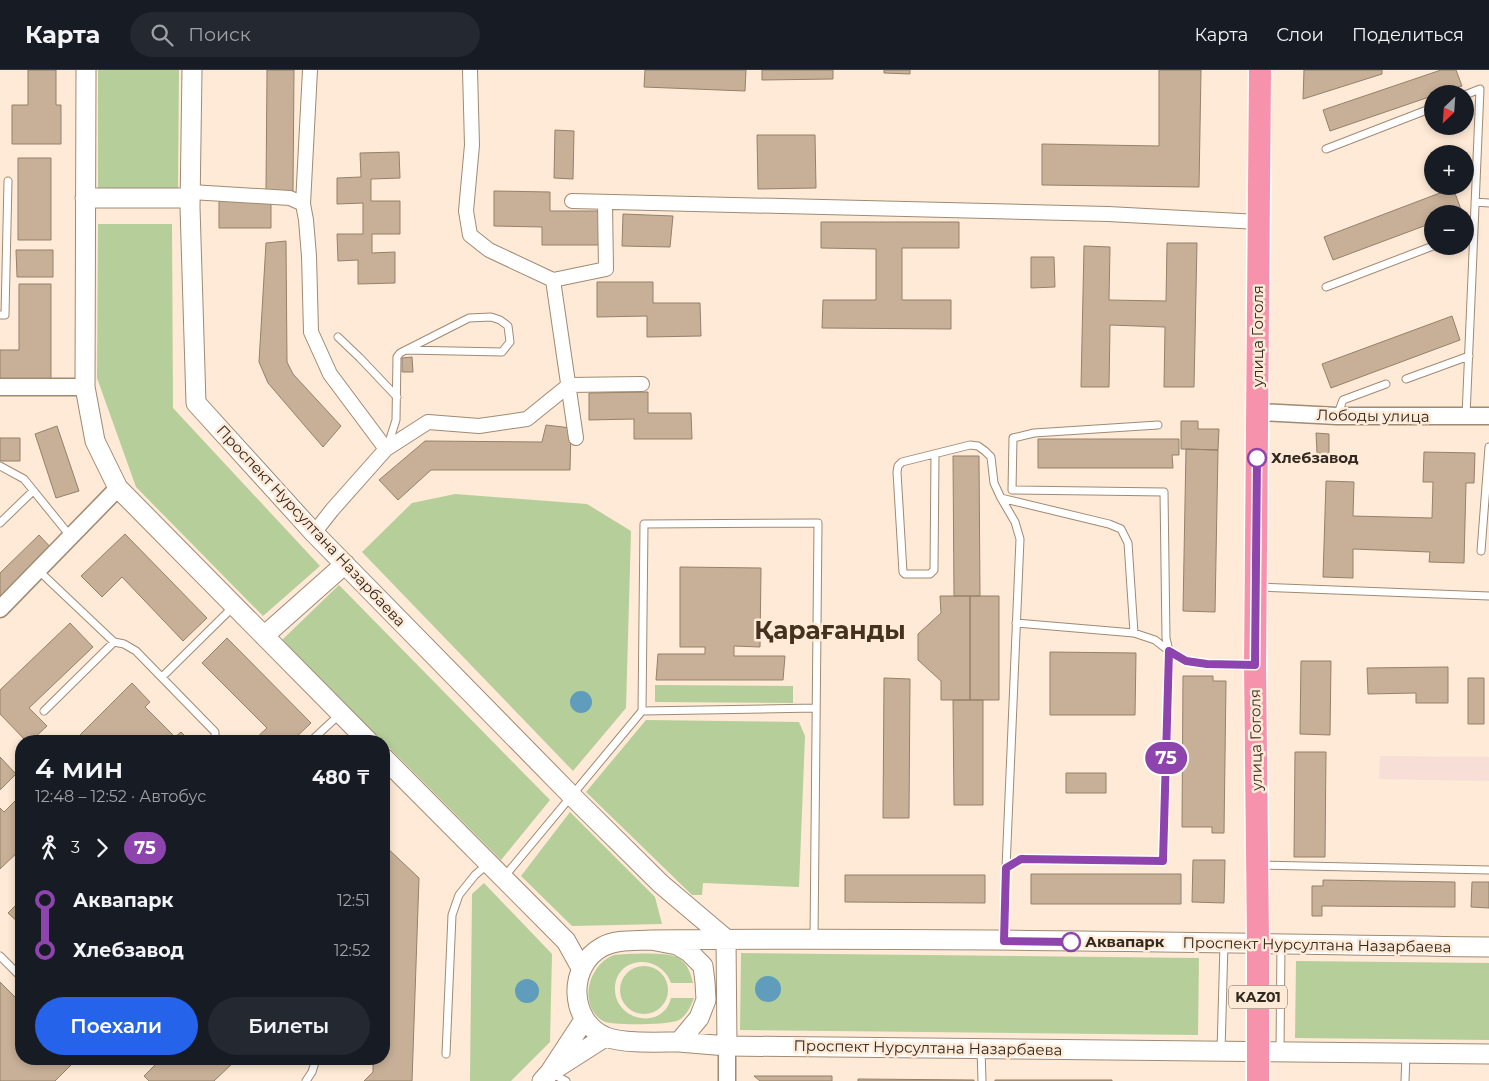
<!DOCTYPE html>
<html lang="ru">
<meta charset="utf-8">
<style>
body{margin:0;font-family:Montserrat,sans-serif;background:#242831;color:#f1f3f6;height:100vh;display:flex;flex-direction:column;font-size:19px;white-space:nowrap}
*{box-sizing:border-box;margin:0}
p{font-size:16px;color:#9ea1a6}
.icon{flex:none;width:28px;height:28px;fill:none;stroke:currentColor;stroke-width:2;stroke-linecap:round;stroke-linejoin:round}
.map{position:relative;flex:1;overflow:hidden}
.sheet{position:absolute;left:15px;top:665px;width:375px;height:330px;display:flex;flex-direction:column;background:#171b24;border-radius:20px;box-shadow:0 2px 8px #0003}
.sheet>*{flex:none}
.badge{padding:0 10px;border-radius:16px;font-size:18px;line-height:32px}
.needle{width:32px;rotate:205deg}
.fabs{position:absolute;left:1424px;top:15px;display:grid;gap:10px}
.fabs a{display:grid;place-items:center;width:50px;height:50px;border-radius:50%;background:#171b24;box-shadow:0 2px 8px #0003;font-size:25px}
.map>.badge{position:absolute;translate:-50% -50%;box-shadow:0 0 0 2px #fff}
.legs{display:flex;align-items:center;gap:8px;height:55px;padding:0 20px;font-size:16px}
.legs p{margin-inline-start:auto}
.head{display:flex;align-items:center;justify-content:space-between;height:85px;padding:0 20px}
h1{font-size:28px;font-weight:600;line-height:38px}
.cta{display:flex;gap:10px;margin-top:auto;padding:10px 20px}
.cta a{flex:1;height:58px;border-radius:30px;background:#2563eb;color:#fff;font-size:20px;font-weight:600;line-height:58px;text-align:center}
.cta a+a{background:#242831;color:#f1f3f6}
ul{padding:0 20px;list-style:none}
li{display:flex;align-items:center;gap:18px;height:50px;font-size:19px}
li i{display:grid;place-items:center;width:8px;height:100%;margin:0 6px;background:currentColor}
li i::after{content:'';width:12px;height:12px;margin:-6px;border:4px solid;border-radius:50%;background:#171b24}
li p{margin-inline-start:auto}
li:first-child i{background:linear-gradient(#0000 50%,currentColor 0)}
li:last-child i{background:linear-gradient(currentColor 50%,#0000 0)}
header{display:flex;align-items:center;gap:30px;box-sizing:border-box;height:70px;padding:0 25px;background:#171b24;border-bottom:1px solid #363941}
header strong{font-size:24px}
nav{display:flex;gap:28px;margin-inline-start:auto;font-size:18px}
.search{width:350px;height:45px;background:#242831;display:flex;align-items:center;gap:12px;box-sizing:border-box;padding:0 18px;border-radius:28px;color:#9ea1a6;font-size:19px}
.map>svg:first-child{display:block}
.industrial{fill:#f7ded7}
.green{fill:#b6ce99}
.water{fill:#609cbc}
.building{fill:#c8b098;stroke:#958069}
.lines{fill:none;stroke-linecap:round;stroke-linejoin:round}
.service-casing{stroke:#a08a73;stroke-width:9}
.minor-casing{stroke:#a08a73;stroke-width:16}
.tertiary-casing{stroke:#a08a73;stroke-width:19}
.secondary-casing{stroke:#a08a73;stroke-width:21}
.trunk-casing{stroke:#fff;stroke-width:25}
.service{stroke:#fff;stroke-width:7}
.minor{stroke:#fff;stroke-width:14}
.tertiary{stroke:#fff;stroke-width:16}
.secondary{stroke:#fff;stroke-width:19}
.trunk{stroke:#f692ac;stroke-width:22}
.line-1-casing{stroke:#fff;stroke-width:11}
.line-1{stroke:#8e44ad;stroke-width:8}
.stop-1-dot{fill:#fff;stroke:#8e44ad;stroke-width:2.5}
.labels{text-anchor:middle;stroke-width:5;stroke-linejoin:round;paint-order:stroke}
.shield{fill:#feead6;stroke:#6e6256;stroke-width:1}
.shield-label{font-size:14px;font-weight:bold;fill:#31281f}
.street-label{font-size:15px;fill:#31281f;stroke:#feead6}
.stop-label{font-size:15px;font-weight:bold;fill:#31281f;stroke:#feead6;text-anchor:start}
.town-label{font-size:25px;font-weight:bold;fill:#45321e;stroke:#feead6}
</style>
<header>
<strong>Карта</strong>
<div class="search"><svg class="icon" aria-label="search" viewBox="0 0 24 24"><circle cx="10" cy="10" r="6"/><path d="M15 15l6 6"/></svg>Поиск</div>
<nav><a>Карта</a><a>Слои</a><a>Поделиться</a></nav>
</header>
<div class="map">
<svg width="1489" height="1011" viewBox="0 0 1489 1011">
<rect width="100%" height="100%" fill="#feead6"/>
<path class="industrial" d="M1380,686L1489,687V711L1379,709Z"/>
<path class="green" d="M98,0H179L178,120L98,119Z
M98,154H172L173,338L320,496L263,546L136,417L97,308Z
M455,424L587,434L631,461L626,638L573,701L362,482L412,433Z
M339,515L550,730L501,790L282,570Z
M655,615L793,616V633L655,632Z
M646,650L799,652L805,666L799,817L703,813L702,825H692L586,722Z
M570,742L655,827L662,854L572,856L521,806Z
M484,813L552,884L550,972L511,1011H470L472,824Z
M741,883L1199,888L1198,965L740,960Z
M614,885C627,884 671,881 680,889C688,895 691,904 693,913H671C660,882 614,886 615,920C616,951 663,961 671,928H694C691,936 687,945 679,950C670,955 611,956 603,951C577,935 589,894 614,885Z
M1296,891L1489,893V970L1295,968Z
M620 920a24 24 0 1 1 48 0a24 24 0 1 1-48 0Z"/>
<path class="water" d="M570 632a11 11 0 1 1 22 0a11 11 0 1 1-22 0Z
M755 919a13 13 0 1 1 26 0a13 13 0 1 1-26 0Z
M515 921a12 12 0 1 1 24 0a12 12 0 1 1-24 0Z"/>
<path class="building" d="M28,0H56V35H61V74H12V35H28Z
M267,0H294L293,121H266Z
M645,0H746L745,21L644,17Z
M762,0H833V9L762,10Z
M884,0H910V4L884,3Z
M1159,0H1201L1199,117L1042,115V74L1159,76Z
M1304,0H1382V4L1303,29Z
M1441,0H1456L1462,16L1439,24H1432V26L1330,61L1323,40Z
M555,60L574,61L573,109L554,108Z
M757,65H815L816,118L758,119Z
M399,82L400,108L371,109V131H400V164H372V183L395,182V213L358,214V190L338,191L337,164H363V133L337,134V108L361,107L360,83Z
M18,88H51V170H18Z
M1453,118L1462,142L1458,144H1432V153L1333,190L1324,167Z
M494,121L550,122V141H599V175H542V157L494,156Z
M219,129H271V158H219Z
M623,144L673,146L670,177L622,176Z
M821,152H959V178H902V230H951V259L822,258L823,230H876V179L821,178Z
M286,171L287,292L293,304L341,356L323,377L268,313L259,292L266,173Z
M1167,173H1197L1194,317H1164L1165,257L1110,255L1109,317H1081L1084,176L1110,177L1109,230L1166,231Z
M16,180H53V207H17Z
M1031,187H1054L1055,217L1031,218Z
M597,212H653V233H700L701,266L647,267V246L597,247Z
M19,214H51V313H0V280H19Z
M1452,246L1460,270L1331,318L1322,294Z
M412,287L413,302H402V288Z
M648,322V343H691L692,369H634V349L589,350V323Z
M1181,351H1198V359H1219L1218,380L1181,379Z
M546,355L571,358L570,400H431L398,430L379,410L425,371L542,372Z
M57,356L79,421L56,428L35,364Z
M1316,363L1329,364V384L1317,383Z
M0,368H20V391H0Z
M1038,369H1179V385H1172L1173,398H1038Z
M1186,379L1218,380L1215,542L1183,541Z
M1424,382L1475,383L1474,413H1466L1464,493L1429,492L1430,482L1353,479V508L1323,507L1326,411L1354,412L1353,446L1432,448L1433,412H1423Z
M953,386H979L980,526H954Z
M125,464L207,548L183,571L122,507L102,527L81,506Z
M39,465L55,482L0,536V503Z
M680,497L761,498L760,577L734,576V586H785L783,610H656L658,584H705V577H680Z
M940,526H970V630H941V611L918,590V564L941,543Z
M970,526H999V630H970Z
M70,553L93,577L29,638L47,656L31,671H26L0,644V620Z
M227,568L311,653L292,671H253L267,658L202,593Z
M1050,582L1136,583L1135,645H1050Z
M1301,591H1331L1330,665L1300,664Z
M1448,597V633H1416V623L1368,624L1367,598Z
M1183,606H1213V611H1226L1224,763H1212V757H1182Z
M884,608L910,609L909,748H883Z
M1468,608H1484V654H1468Z
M132,613L150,632L145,637L175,667L181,662L190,671H74Z
M953,630H983V735H954Z
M1295,682H1326L1325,787H1294Z
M0,687L16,704L0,720Z
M1066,703H1106V723H1066Z
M21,725V779L0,799V738L4,742Z
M384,775L419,808L412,1011H364L373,1002V989H384Z
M1193,790H1225L1224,833L1192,832Z
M1031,804H1181V834H1031Z
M845,805H985V833L845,832Z
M1323,810L1455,812V837L1322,836V846H1312V816H1323Z
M1472,812H1489V838L1471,837Z
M21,830V855L8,843Z
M0,912L21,933V989H77L55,1011H0Z
M161,989H237L214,1011H149L144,1006Z
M754,1006H832V1011H760Z
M858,1009L974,1010V1011H858Z
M995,1010H1112V1011H995Z"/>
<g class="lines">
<defs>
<path id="service" d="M1465,25L1480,19L1466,346
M1326,79L1432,38
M1475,132L1489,133
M1326,217L1433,176
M0,245H5L8,111
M338,267L360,288L397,327
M1406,309L1469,286
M1337,346L1343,330L1386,314
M1158,355L1034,363L1013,368L1012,420L1164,422L1166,568L1169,581L1186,591L1207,594L1252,595
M388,375L396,350L397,287L400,283L469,248L491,247L500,250L508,256L510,272L502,282L406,280
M935,384L934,500L930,504H905L903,502L897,402L898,396L902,392L970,375L978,376L985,381L991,387L994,413L1001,428L1015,452L1020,469L1006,798
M0,396L24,409L71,467
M1001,428L1109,454L1121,459L1128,473L1134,563
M0,453L33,421
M1481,481L1489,377
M39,501L114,572L124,574L136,581L215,662V671
M1258,517L1489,526
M162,607L234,536
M44,641L114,572
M642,641L816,638
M311,671L340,644
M1259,795L1489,800
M504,807L642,641L644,454L818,453L814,869
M1004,868L1006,798L1021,789L1163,791L1169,581L1155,570L1134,563L1016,553
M0,886L21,907
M981,979L982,1011
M1221,981L1224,874
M1280,981L1281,874
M446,984L452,845L459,825L475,805L488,794
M551,1003L566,1011
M306,1011L312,1002L316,989
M1405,1011L1406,984"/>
<path id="minor" d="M470,0L472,75L466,141L470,165L489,180L553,210
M191,122L290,128L303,134L306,150L309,186L311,262L330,304L386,379
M572,131L1108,144L1259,152
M303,134L310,0
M576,368L553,210L606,199L605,132
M314,463L332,440L386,379L428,352L479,356L527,349L569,315L642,314"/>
<path id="tertiary" d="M0,317H85
M1258,342L1337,346H1489
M0,539L118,418
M727,1011V976"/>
<path id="secondary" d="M86,0L85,317L95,371L118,418L368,671
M192,0L190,137L196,333L314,463L571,725L661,814L726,869L727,976
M85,128H190
M264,566L345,494
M384,688L566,871L581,898
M651,870C930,867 1210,873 1489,877
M651,870L677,875L689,882L703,896L705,912L706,930L699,948L679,972C659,972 625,974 606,967C569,952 567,896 602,877C616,869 635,871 651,870Z
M679,972L727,976L1489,984
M555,999L605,967
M542,1011L550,1002L584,950"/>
<path id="trunk" d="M1258,1011V873L1255,595L1260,0"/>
</defs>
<use href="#service" class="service-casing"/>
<use href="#minor" class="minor-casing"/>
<use href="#tertiary" class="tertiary-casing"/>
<use href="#secondary" class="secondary-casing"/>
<use href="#trunk" class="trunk-casing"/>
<use href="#service" class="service"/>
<use href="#minor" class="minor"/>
<use href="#tertiary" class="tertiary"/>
<use href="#secondary" class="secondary"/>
<use href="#trunk" class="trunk"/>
</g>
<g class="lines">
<defs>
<path id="line-1" d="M1071,872L1004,871L1006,798L1021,789L1163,791L1169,581L1186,591L1207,594L1255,595L1257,388"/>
</defs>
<use href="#line-1" class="line-1-casing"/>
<use href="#line-1" class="line-1"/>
</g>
<g class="stop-1-dot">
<circle cx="1257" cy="388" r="9"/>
<circle cx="1071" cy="872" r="9"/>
</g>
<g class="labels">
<rect class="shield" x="1229" y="915.5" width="58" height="23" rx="4"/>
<g class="shield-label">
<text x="1258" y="932">KАZ01</text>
</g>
<g class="street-label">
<text transform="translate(1258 266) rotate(-90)" y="5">улица Гоголя</text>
<text transform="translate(1373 346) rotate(1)" y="5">Лободы улица</text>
<text transform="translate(311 456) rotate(47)" y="5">Проспект Нурсултана Назарбаева</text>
<text transform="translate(1256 670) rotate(-91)" y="5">улица Гоголя</text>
<text transform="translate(1317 875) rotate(1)" y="5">Проспект Нурсултана Назарбаева</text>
<text transform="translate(928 978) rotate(1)" y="5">Проспект Нурсултана Назарбаева</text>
</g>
<g class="stop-label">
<text x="1271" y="393">Хлебзавод</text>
<text x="1085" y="877">Аквапарк</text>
</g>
<g class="town-label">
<text x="830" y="569">Қарағанды</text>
</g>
</g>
</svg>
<div class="fabs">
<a><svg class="needle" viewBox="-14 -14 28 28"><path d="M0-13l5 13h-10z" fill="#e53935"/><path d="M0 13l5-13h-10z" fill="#9ea1a6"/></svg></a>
<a>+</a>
<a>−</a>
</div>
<b class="badge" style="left:1166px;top:688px;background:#8e44ad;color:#fff">75</b>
<section class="sheet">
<div class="head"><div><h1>4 мин</h1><p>12:48 – 12:52 · Автобус</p></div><b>480 ₸</b></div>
<div class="legs"><svg class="icon" aria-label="walk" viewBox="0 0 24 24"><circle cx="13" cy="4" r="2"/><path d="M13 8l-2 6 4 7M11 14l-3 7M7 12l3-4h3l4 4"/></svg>3<svg class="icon" aria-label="forward" viewBox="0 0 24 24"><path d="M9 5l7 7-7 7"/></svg><b class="badge" style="background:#8e44ad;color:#fff">75</b></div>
<ul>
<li><i style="color:#8e44ad"></i><b>Аквапарк</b><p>12:51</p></li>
<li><i style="color:#8e44ad"></i><b>Хлебзавод</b><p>12:52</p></li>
</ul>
<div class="cta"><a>Поехали</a><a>Билеты</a></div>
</section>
</div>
